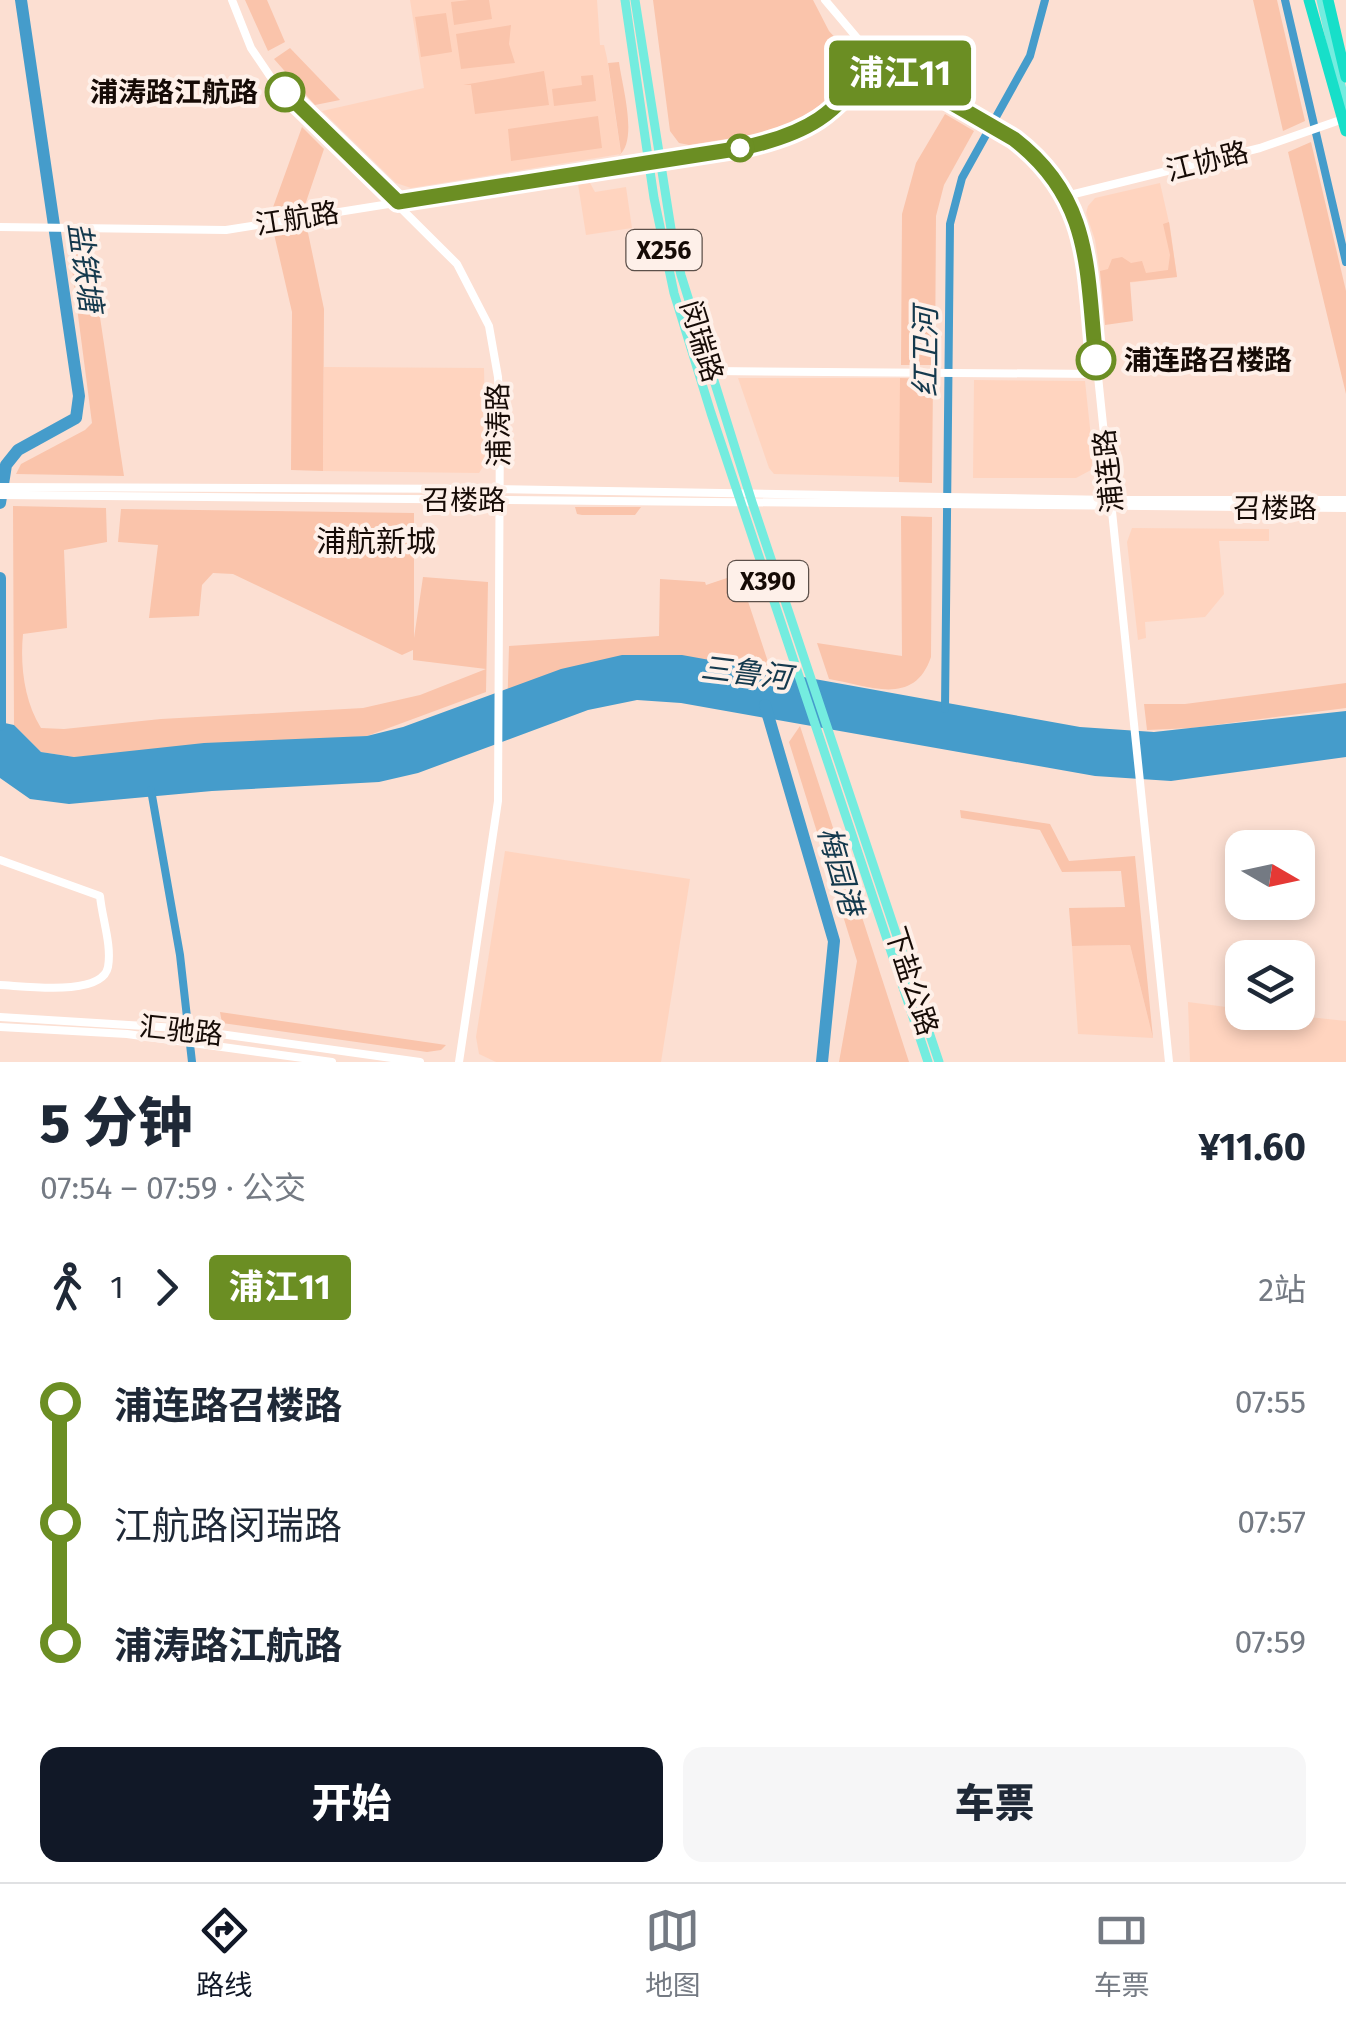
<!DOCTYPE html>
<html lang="zh">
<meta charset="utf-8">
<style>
body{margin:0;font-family:"Fira Sans","Noto Sans SC",sans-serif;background:#f6f6f7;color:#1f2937;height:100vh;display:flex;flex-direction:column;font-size:38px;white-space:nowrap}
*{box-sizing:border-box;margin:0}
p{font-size:32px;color:#747a83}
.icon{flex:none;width:55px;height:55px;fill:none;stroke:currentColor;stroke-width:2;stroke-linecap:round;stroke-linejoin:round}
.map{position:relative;height:1062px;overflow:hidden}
.panel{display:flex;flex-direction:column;background:#fff;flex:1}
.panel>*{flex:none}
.badge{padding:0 20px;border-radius:8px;font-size:35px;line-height:65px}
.needle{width:65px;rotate:99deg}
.controls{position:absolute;left:1225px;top:830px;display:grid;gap:20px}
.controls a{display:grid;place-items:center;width:90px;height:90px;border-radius:20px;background:#fff;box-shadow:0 5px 15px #0003;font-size:50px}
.map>.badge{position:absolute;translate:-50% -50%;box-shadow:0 0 0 5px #fff}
.legs{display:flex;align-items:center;gap:15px;height:110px;padding:0 40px;font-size:32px}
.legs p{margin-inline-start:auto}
.summary{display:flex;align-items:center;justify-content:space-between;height:170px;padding:0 40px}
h1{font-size:55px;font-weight:800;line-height:75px}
.primary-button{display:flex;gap:20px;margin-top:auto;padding:20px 40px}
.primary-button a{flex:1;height:115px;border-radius:20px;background:#111827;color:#fff;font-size:40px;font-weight:800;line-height:115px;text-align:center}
.primary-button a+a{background:#f6f6f7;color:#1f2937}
ul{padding:0 40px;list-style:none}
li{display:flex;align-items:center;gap:35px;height:120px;font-size:38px}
li i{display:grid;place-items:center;width:15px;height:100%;margin:0 12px;background:currentColor}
li i::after{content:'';width:25px;height:25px;margin:-12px;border:8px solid;border-radius:50%;background:#fff}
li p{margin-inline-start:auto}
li:first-child i{background:linear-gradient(#0000 50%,currentColor 0)}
li:last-child i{background:linear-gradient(currentColor 50%,#0000 0)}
.tabs{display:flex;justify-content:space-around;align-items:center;height:140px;border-top:2px solid #e0e1e3;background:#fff;font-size:28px;color:#747a83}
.tabs a{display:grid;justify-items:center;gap:5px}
.tabs .on{color:#111827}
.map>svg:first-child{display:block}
.built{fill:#ffd4bf}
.green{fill:#fac4ab}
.water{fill:#459ccb}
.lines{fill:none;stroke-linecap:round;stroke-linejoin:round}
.canal{stroke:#459ccb;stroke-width:8}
.river{stroke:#459ccb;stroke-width:12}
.minor{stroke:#fff;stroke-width:8}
.major{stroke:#74ecdf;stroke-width:9}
.highway{stroke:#17dfc9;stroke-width:11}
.line-1-casing{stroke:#fff;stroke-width:22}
.line-1{stroke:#6b8e23;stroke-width:15}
.stop-1-dot{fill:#fff;stroke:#6b8e23;stroke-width:5}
.labels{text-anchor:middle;stroke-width:8;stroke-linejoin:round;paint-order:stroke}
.shield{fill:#fef0e9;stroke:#5c504a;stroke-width:2.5}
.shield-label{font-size:25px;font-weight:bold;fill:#160b06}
.stop-label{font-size:28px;font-weight:bold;fill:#160b06;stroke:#fef0e9;text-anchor:end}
.street-label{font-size:28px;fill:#160b06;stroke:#fef0e9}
.water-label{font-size:30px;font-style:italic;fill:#14394d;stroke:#fef0e9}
.neighbourhood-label{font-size:30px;fill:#160b06;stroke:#fef0e9}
</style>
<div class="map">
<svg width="1346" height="1062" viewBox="0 0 1346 1062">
<rect width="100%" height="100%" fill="#fcdfd2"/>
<path class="built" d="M410,0H597L600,45H604L607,58L621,154L411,188L396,183L322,111L424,88Z
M590,183L595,192L626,187L632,228L586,235L578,184Z
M1160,183L1170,227L1177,277L1102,286L1095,240L1086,213L1088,206L1095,198Z
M324,367L484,368L486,462L479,473L323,471Z
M738,378H900V477L774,474L769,468Z
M974,380L1085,381L1093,456L1091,470L1076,478H973Z
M1132,528L1269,529V541H1219L1224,594L1205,617L1145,622L1146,638L1138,640L1127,542Z
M505,851L690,879L661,1062H496L479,1054L476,1037Z
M1130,945L1153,1038L1078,1034L1072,946Z
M1188,1002L1242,1009V1012L1272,1013L1346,1021V1062H1190Z"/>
<path class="green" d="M245,0H267L285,42L268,51Z
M469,0H489L492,19L454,25L451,2Z
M653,0H813L829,31L850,54L854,62L853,73L816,109L777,131L689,145L679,143L670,131Z
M1253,0H1277L1305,121L1283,131Z
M446,13L452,52L421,57L415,17Z
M511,25L509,44L515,63L461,69L456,34Z
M290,48L340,100L315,105L274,59Z
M619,62C622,86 639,142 618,156L621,153L608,63Z
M544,71L549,105L475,114L471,85H463Z
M593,75L596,101L554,106L552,89L582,85L581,76Z
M945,114L974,131L944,185L936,216L935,365H901L902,214L916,163Z
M598,116L602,148L511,161L508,129Z
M302,127L324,149L305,205L272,210Z
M1311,142L1346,291V394L1288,152Z
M1169,222L1177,277L1130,282L1133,321L1105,325L1100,271L1108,269L1112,259L1122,257L1131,263L1142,261L1146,273L1168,270L1170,255L1163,224Z
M307,228L324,309L323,471L291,470L292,312L274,234Z
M68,238H88L124,476L16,474L21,464L85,430L92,423Z
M900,378L933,379L932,483L899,482Z
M13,506L106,508L107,542L64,550L67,628L23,634C20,665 24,701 41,728L64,729L161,719L363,708L420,695L486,669L413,660V650L402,655L233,574L213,573L202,585L199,616L149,618L158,545L118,542L121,509L414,513V638L423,577L488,582L486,692L367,736L74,757L41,752L14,725Z
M575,507H641L635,515H582L577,514Z
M901,516L932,517L931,657C914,707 870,686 829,679L817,643L902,656Z
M739,574L771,671L507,716L509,646L659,636L660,579L705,582L706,585Z
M1346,683V708L1192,728L1147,730L1144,704H1185Z
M800,726L909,1062H839L857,961L789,742Z
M960,810L1050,824L1069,861L1135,856L1153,1038L1130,945L1072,946L1069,908L1125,907L1121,871L1062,872L1040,830L961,818Z
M220,1012L446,1045L441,1050L427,1052L222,1023Z"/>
<path class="water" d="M622,655H682L1080,727L1154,732L1346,711V757L1171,781L1095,776L681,703L637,700L588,710L418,773L379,782L212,791L69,804L30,799L0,778V722L14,725L41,752L74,757L204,743L367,736L403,727L561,669Z"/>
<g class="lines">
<path class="canal" d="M1285,0L1346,262
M945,709L950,224L962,178L1030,56L1045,0
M151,790L180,955L192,1062"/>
<path class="river" d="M0,503L6,465L18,450L76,418L79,396L21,0
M0,578V725
M765,705L834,941L822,1062"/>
<path class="minor" d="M232,0L251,48L274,82L457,264L489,326L498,377L500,411L498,801L459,1062
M825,0L874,58L1014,139L1044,165L1066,196L1075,216L1087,270L1169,1062
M1066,196L1260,148L1346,118
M0,227L226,230L741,148C807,134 838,114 874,58
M711,371L1098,374
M0,487L499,489L1111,500H1346
M0,495L1346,508
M0,860L100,896C102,918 112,945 108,967C102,997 25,986 0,985
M0,1017L177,1028L420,1062
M0,1027L127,1034L332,1062"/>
<path class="major" d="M625,0L654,198L674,293L711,413L928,1062
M635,0L672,235L681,275L752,502L939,1062
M1321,0L1346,107"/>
<path class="highway" d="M1309,0L1346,131
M1328,0L1346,77"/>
</g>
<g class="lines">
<defs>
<path id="line-1" d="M285,92L398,202L742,148C807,134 838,115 874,58L1014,139C1093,200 1086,270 1096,360"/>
</defs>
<use href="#line-1" class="line-1-casing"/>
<use href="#line-1" class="line-1"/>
</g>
<g class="stop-1-dot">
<circle cx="285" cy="92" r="18"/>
<circle cx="740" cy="148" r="12"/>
<circle cx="1096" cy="360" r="18"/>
</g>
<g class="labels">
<g class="shield">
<rect x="626.5" y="230" width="75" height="40" rx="8"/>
<rect x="728" y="561" width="80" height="40" rx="8"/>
</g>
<g class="shield-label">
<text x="664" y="259">X256</text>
<text x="768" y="590">X390</text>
</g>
<g class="stop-label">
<text x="258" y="102">浦涛路江航路</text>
<text x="1124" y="370" text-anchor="start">浦连路召楼路</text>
</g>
<g class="street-label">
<text transform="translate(1207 161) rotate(-14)" y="10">江协路</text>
<text transform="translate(297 218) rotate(-9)" y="10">江航路</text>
<text transform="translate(702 341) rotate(73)" y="10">闵瑞路</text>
<text transform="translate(498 425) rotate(-91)" y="10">浦涛路</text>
<text transform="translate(1108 471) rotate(-96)" y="10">浦连路</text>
<text x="464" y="510">召楼路</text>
<text x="1275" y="518">召楼路</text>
<text transform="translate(912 981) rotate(72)" y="10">下盐公路</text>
<text transform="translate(181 1030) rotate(6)" y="10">汇驰路</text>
</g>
<g class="water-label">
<text transform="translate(85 267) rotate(82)" y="10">盐铁塘</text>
<text transform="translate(926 352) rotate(-90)" y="10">红卫河</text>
<text transform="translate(746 673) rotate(7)" y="10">三鲁河</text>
<text transform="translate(840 871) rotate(74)" y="10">梅园港</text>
</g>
<g class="neighbourhood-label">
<text x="376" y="552">浦航新城</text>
</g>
</g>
</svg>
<div class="controls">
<a><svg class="needle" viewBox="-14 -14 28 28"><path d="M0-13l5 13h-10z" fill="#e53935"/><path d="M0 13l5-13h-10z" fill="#747a83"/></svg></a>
<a><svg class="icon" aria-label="layers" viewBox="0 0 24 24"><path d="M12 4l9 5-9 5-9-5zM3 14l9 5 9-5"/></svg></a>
</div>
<b class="badge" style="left:900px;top:73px;background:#6b8e23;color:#fff">浦江11</b>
</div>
<section class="panel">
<div class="summary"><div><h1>5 分钟</h1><p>07:54 – 07:59 · 公交</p></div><b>¥11.60</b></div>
<div class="legs"><svg class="icon" aria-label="walk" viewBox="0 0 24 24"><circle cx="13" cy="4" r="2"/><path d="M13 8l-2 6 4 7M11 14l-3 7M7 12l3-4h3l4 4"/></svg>1<svg class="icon" aria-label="forward" viewBox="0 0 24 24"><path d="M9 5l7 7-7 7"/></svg><b class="badge" style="background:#6b8e23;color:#fff">浦江11</b><p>2站</p></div>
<ul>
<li><i style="color:#6b8e23"></i><b>浦连路召楼路</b><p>07:55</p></li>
<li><i style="color:#6b8e23"></i><span>江航路闵瑞路</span><p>07:57</p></li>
<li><i style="color:#6b8e23"></i><b>浦涛路江航路</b><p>07:59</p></li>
</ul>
<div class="primary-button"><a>开始</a><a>车票</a></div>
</section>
<nav class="tabs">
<a class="on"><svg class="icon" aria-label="directions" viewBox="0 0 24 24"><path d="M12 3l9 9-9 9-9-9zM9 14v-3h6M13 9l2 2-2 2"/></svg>路线</a>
<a><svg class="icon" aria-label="map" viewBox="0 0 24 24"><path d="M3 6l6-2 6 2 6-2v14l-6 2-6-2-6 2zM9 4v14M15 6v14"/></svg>地图</a>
<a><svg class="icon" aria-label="tickets" viewBox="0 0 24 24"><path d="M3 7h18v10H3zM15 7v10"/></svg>车票</a>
</nav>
